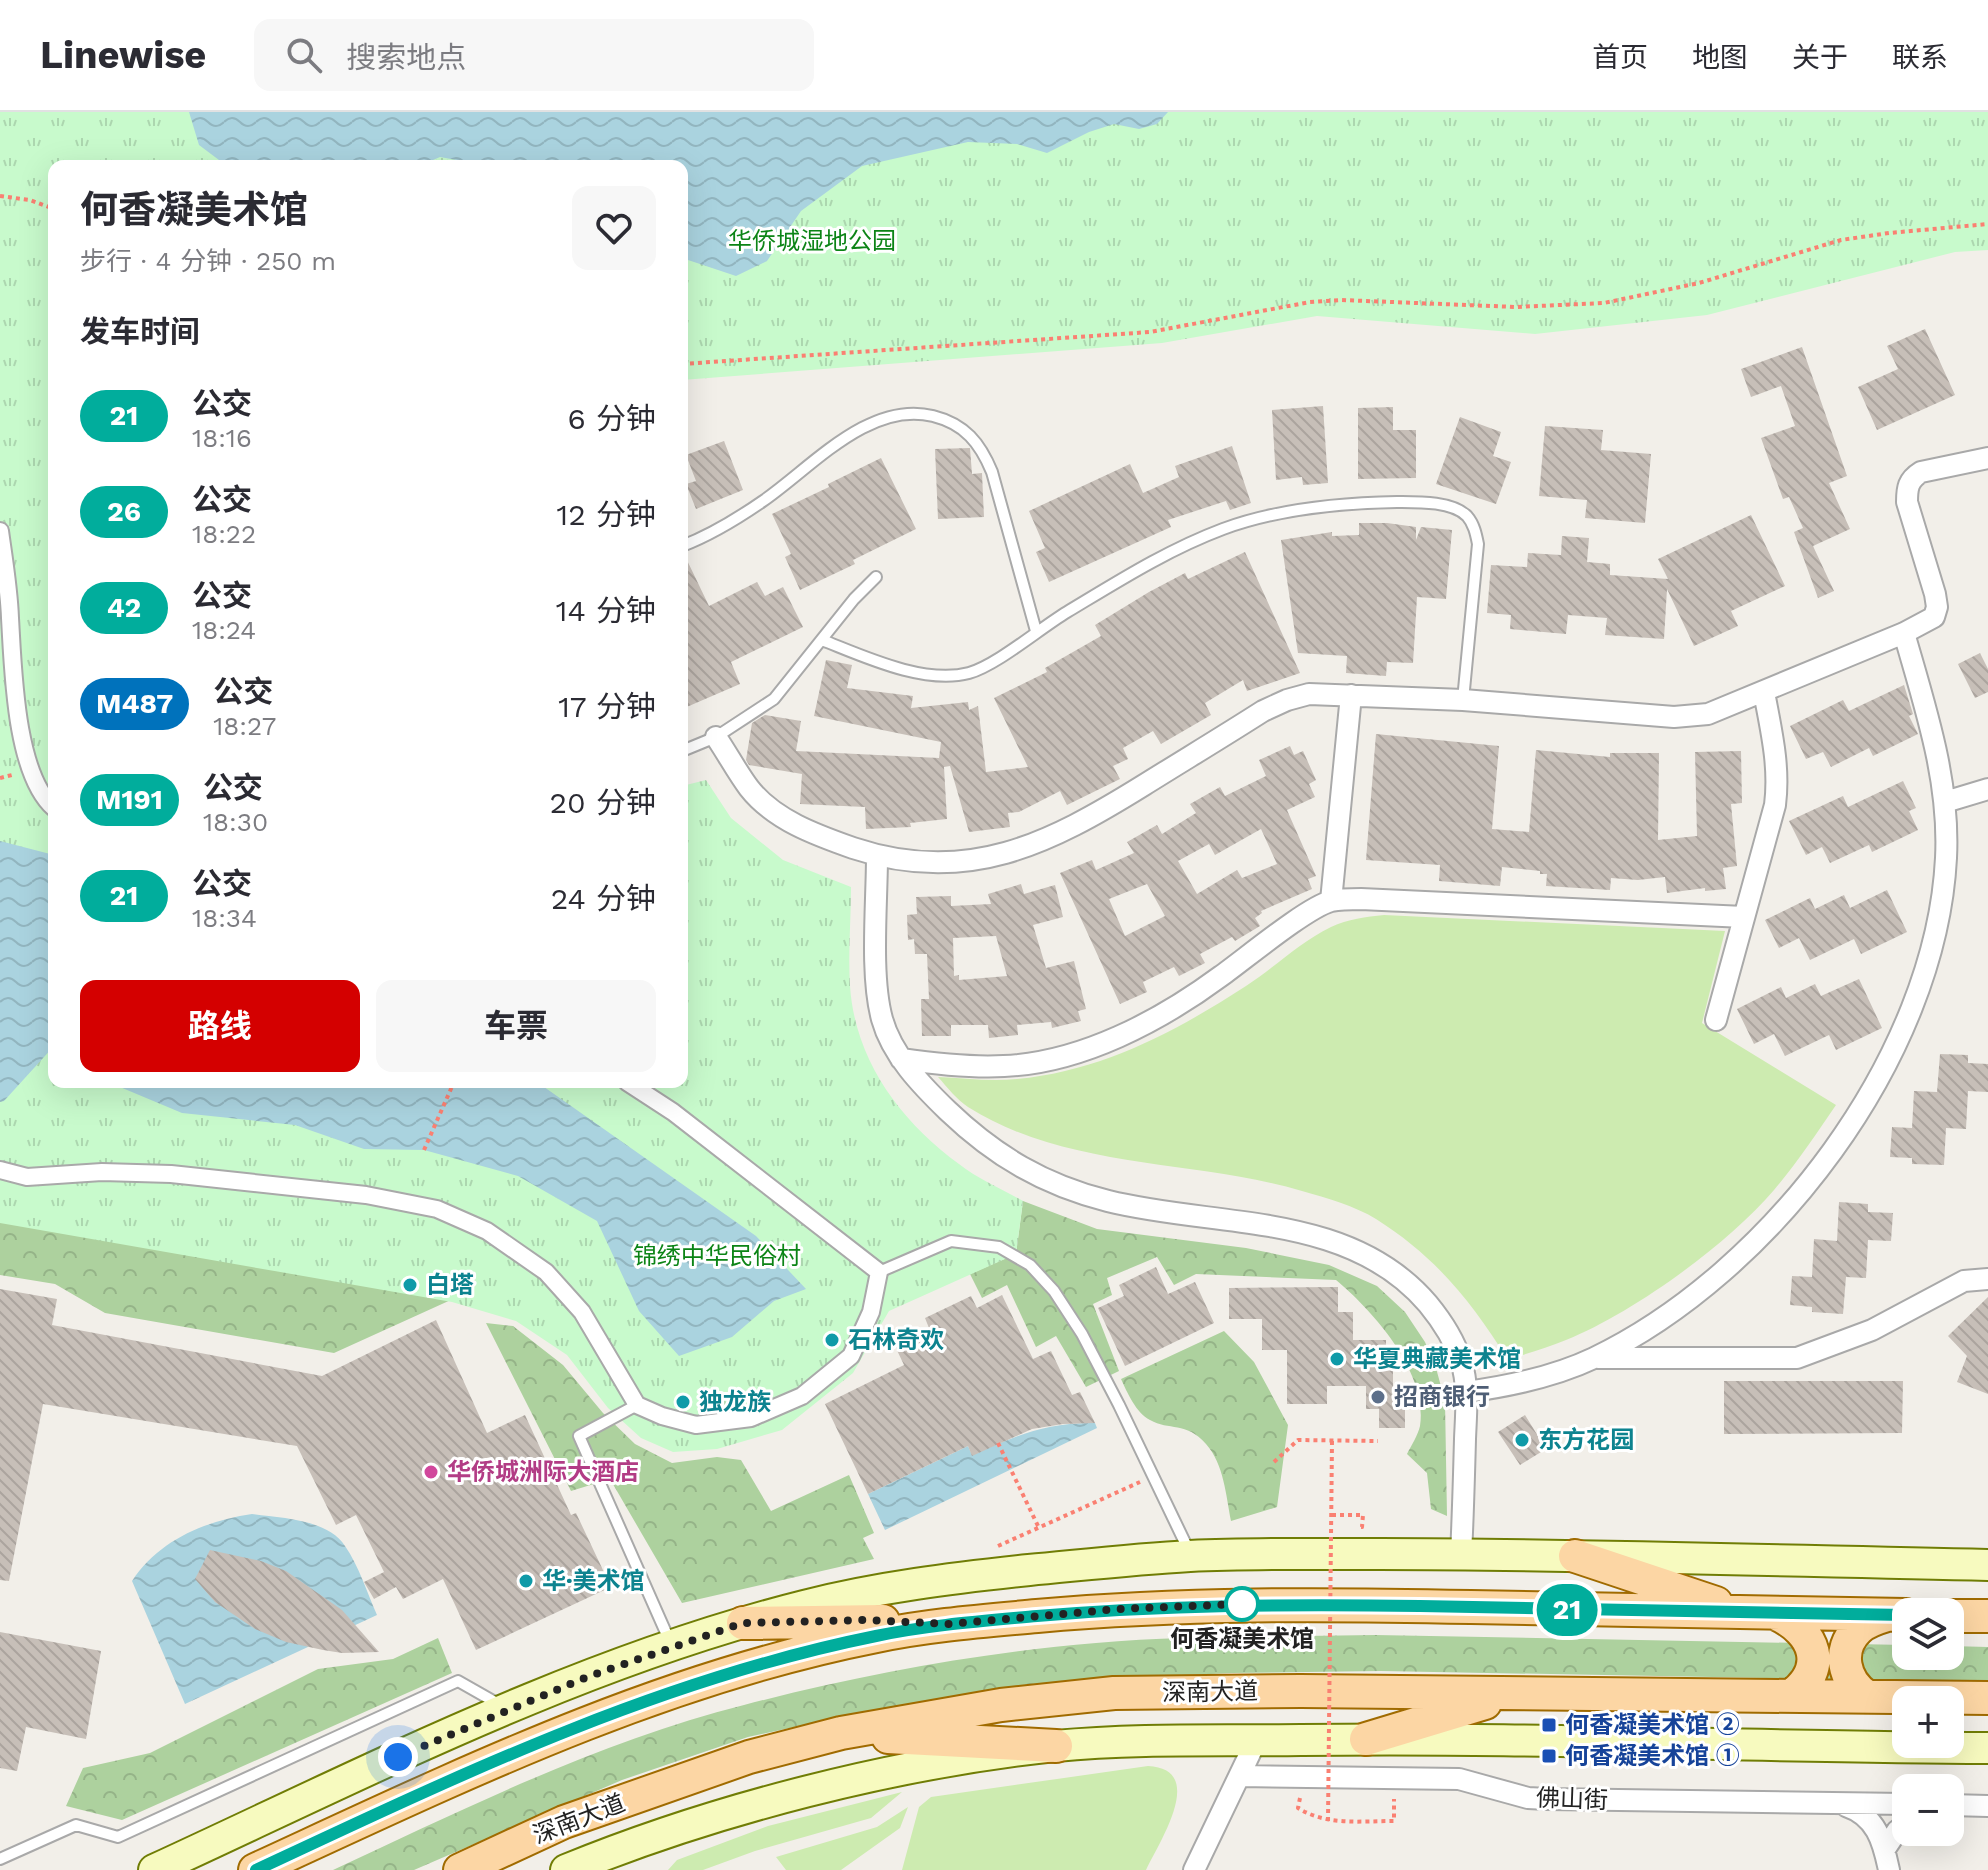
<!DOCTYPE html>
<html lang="zh">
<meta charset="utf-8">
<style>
body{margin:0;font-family:"Work Sans","Noto Sans SC",sans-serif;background:#f7f7f7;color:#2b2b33;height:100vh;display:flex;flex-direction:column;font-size:30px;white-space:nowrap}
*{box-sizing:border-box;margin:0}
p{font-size:26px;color:#7c7c81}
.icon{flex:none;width:44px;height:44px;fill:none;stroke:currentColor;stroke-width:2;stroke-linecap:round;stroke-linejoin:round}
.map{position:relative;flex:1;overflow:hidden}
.drawer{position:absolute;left:48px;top:48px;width:640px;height:928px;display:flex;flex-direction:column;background:#fff;border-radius:16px;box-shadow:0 8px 32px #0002}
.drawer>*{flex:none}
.badge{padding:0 16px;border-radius:26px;font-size:28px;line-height:52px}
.buttons{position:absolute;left:1892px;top:1486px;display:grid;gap:16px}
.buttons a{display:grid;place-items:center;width:72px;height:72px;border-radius:16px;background:#fff;box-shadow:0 8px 32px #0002;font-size:40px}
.you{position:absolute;width:40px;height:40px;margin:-20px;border:6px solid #fff;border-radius:50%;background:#1a73e8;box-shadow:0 0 0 12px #1a73e833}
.map>.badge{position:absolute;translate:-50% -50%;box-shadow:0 0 0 4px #fff}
h2{padding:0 32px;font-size:30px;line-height:72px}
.round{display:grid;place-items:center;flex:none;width:84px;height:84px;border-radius:16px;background:#f7f7f7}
.head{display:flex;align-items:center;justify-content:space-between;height:136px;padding:0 32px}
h1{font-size:38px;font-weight:700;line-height:60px}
.cta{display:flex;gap:16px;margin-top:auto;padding:16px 32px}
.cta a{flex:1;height:92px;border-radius:16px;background:#d40000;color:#fff;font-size:32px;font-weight:700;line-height:92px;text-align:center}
.cta a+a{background:#f7f7f7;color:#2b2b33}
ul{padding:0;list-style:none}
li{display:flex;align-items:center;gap:24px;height:96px;padding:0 32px}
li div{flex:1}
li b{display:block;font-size:30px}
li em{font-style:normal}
li .badge{min-width:88px;font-weight:700;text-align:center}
header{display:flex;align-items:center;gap:48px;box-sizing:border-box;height:112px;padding:0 40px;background:#fff;border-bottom:2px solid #e1e1e2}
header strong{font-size:38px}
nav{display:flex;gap:44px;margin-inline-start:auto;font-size:28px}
.search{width:560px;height:72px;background:#f7f7f7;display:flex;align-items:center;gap:20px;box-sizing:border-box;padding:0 28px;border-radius:16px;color:#7c7c81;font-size:30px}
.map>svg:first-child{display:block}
.grass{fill:#cdebb0}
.forest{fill:url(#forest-crowns)}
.park{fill:url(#park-tufts)}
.water{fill:url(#water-waves)}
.building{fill:url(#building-back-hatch);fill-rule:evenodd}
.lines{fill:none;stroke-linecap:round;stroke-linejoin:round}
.service-casing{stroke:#a9a9a9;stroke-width:14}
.pedestrian-casing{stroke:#a9a9a9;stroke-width:20}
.minor-casing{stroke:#a9a9a9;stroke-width:24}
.secondary-casing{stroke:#707d05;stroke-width:34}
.primary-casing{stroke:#a06b00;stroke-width:36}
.path{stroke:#fa8072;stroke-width:4;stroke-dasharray:4 4;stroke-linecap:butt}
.service{stroke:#fff;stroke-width:10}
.pedestrian{stroke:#fff;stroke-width:16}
.minor{stroke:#fff;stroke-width:20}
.secondary{stroke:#f7fabf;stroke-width:30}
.primary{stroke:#fcd6a4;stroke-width:32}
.path-bridge{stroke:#fa8072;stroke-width:4;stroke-dasharray:4 4;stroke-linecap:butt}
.line-casing{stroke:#fff;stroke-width:18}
.line{stroke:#01ad9c;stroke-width:12}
.walk{stroke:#222;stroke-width:8;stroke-dasharray:0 14.4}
.culture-dot{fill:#0f9aa8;stroke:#fff;stroke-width:3}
.service-dot{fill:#5c6f8a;stroke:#fff;stroke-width:3}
.hotel-dot{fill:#d1479c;stroke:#fff;stroke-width:3}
.stop-dot{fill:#fff;stroke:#01ad9c;stroke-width:4}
.transit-dot{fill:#1a4fb4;stroke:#fff;stroke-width:3}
.labels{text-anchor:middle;stroke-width:6;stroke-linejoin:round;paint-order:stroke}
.park-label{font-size:24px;fill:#0c8416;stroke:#fff}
.culture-label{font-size:24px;font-weight:bold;fill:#0d838f;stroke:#fff;text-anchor:start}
.service-label{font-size:24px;font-weight:bold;fill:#4e5e75;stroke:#fff;text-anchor:start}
.hotel-label{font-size:24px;font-weight:bold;fill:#b23c85;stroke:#fff;text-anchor:start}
.stop-label{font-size:24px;font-weight:bold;fill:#222;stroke:#fff}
.street-label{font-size:24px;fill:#222;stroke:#fff}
.transit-label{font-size:24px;font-weight:bold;fill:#164399;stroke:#fff;text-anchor:start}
</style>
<header>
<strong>Linewise</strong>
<div class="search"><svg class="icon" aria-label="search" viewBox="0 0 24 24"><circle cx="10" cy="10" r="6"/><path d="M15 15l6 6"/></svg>搜索地点</div>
<nav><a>首页</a><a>地图</a><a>关于</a><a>联系</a></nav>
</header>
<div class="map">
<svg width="1988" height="1758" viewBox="0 0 1988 1758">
<defs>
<pattern id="forest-crowns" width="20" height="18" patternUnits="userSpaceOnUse" patternTransform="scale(2)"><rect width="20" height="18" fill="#add19e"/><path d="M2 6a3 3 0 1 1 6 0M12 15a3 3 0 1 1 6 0" fill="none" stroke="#95b388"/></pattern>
<pattern id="park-tufts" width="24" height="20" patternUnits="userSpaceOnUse" patternTransform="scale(2)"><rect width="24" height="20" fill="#c8facc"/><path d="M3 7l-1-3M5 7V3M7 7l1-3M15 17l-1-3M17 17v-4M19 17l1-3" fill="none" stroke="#acd6af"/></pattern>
<pattern id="water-waves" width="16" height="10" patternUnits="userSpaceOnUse" patternTransform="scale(2)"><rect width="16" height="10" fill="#aad3df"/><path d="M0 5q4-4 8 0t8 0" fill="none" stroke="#92b5bf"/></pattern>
<pattern id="building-back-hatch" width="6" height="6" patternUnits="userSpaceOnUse" patternTransform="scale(2)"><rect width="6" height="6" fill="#c7bfb8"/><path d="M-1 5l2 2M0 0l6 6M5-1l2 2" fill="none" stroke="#aba49e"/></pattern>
</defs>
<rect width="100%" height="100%" fill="#f2efe9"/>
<path class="grass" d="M1384,803L1725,819L1702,911L1836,993C1816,1022 1797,1051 1774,1078C1727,1133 1633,1201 1566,1228C1547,1236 1527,1241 1508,1248C1471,1189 1436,1145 1376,1107C1355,1094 1327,1086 1302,1079C1193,1047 1068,1058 968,995C957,988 947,975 938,965C964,966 991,970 1017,967C1102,959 1175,920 1246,874C1274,856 1300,830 1331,815C1348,807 1366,805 1384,803Z
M1148,1654C1208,1657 1159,1730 1146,1758H902L919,1695L931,1685Z
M902,1680L871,1706L755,1739L703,1758H668L677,1748L768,1714Z
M908,1695L900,1716L841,1758H786L776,1745L877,1715Z"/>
<path class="forest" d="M54,939V970H100L181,1004L294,1017L364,1041H423L516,1067L594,1112L636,1201L678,1248L731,1229L772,1266L829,1229L849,1261L780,1314L716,1334L674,1337L643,1323L611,1294L569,1241L518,1206L453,1187L334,1241L105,1201L55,1172L0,1163V993L6,992Z
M1023,1089L1097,1117L1246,1136L1329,1153L1377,1174L1405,1200L1425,1230L1436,1256L1445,1289L1447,1404L1431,1397L1427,1361L1407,1342C1411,1334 1418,1323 1420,1314C1428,1260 1373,1199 1336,1168L1196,1162L1174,1173L1157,1145L1107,1166L1112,1183L1093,1192L1119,1259L1086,1275L1056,1224L1036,1235L1007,1173L982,1186L970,1162L1016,1142Z
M486,1211L513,1214L563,1253L603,1301L635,1332L672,1351L717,1345L741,1348L771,1399L849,1363L874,1421L863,1426L874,1447L682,1491L610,1367L571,1379Z
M1224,1219L1254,1250L1288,1313L1277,1395L1231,1409C1226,1384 1224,1352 1206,1332C1186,1309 1169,1319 1150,1308C1136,1301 1127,1280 1121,1267Z
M1375,1523L1906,1533V1544H1950V1534L1988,1535V1570L1381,1559L1232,1561L1104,1567L961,1583L854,1602L748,1625L622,1668L414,1758H333C466,1696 601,1629 744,1593C859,1563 977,1541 1096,1531C1188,1523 1282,1525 1375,1523Z
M438,1526L452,1561L122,1708L66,1694L83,1656L150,1641L318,1557L393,1547Z"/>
<path class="park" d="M0,0H1988V138L1955,140L1707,203L1535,222L1317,204L1162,231L682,268V54H54V970H682V674L706,668L731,706L783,748L851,775C851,807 848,841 850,874C855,948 900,1009 959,1052C978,1067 1002,1077 1023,1089L1016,1142L889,1199L853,1261L782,1318L717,1337L673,1340L641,1326L608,1296L567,1243L516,1209L452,1190L0,1111Z"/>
<path class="water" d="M189,0H1168L1157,12L1139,17L1114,12L1089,20L1047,41L1017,32L968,30L862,54L801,99L767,149L736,164L682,146V54H489L440,45L419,54H227L199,33Z
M0,729L54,743V934L4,989L0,990Z
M108,970H537L756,1124L806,1177L774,1189L732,1225L679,1244L639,1199L597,1109L518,1064L424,1038L364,1037L295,1013L182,1001Z
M1095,1311L1097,1316L885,1418L868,1382L968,1334L972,1343C1016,1324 1046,1310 1095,1311Z
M252,1402C280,1406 328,1407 345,1434C359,1454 367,1481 377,1503L185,1592L132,1469C159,1428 205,1409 252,1402Z"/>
<path class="building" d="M1925,217L1955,283L1877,318L1858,275L1898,257L1887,234Z
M1802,235L1847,364L1829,371L1850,417L1813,434L1834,479L1818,486L1794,420L1803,416L1789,385L1783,387L1761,326L1795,314L1781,274L1751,285L1741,257Z
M1323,294L1328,371L1303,373L1302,365L1276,368L1272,298Z
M1393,295V318H1416V366L1358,367V296Z
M1460,305L1501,320L1493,344L1511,350L1496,392L1436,372Z
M1545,314L1603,318L1601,338L1651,342L1645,411L1585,406L1587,388L1539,384Z
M724,329L743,378L696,397L686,372L696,369L686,343Z
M1232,334L1251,391L1230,398L1226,389L1168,408L1171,415L1049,470L1036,440L1045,436L1029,399L1130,352L1143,381L1179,365L1175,354Z
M970,336L972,362L982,361L984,405L938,407L935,337Z
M881,346L916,417L853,448L855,452L800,478L785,445L791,442L772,402L829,375L828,372Z
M1751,403L1785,474L1731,499L1738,514L1694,534L1667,477L1664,527L1605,523L1607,506L1568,503L1566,522L1510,517L1511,503L1487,501L1491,453L1527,455L1528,441L1561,443L1562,424L1589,426L1587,450L1610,452V463L1668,467L1658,447Z
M1359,411H1387L1416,415V428L1421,415L1452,418L1446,487L1417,485L1413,551L1387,550L1386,564L1346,561L1347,544L1298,541L1281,428L1332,420V424L1359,423Z
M1245,440L1300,561L1247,579L1243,568L1205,591L1211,603L1161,632L1153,619L1123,636L1128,647L1113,654L1120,667L1067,693L1060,679L1019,700L1008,701L1010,715L969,720L950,654L944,655L947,707L910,711L911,715L866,717L865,695L800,692L802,662L749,653L746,648L752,611L765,603L801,609L796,639L939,646L941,630L814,604L826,548L852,553L847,576L913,584L911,596L968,590L969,598L978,594L986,660L1028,655L994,586L1047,560L1045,556L1101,524L1095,513L1149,480L1185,461L1188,467Z
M682,442H684L709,494L757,470L765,484L783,475L803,515L731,550L740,572L682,597Z
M1980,541L1988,557V580L1975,586L1958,552Z
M1904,573L1913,602L1909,604L1918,622L1873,644L1869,636L1831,655L1823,640L1806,647L1790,614L1843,588L1849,599Z
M1376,622L1499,634L1492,717L1529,720L1536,638L1610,645V641H1659L1658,728L1697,724L1695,640L1741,639L1742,691L1731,692L1737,754L1723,756L1726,777L1705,779V776L1667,781L1665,765L1638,768L1611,766L1610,778L1546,774L1547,762H1540V759L1502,755L1500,774L1439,769L1440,753L1366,748Z
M1290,634L1294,643L1303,639L1316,668L1309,672L1315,685L1287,698L1316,764L1308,767L1312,777L1261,799L1262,801L1255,806L1260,814L1235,829L1232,825L1200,842L1205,851L1179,864L1174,855L1143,870L1147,880L1120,892L1060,761L1092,748L1096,758L1134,741L1127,730L1157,713L1162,722L1196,701L1190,692L1220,675L1225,684L1266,664L1259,648ZM1261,717L1277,752L1242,766L1237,758L1197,782L1178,749L1209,732L1215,743ZM1147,772L1165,804L1125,824L1109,787Z
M1903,669L1916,696L1909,699L1918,718L1872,740L1869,733L1830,751L1822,735L1806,743L1789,709L1843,684L1848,695Z
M1021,772L1024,782L1055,773L1063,805L1033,813L1046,856L1074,849L1086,897L1078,899L1081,909L1052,916L1051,910L1017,913L1018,923L989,926L988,913H951V924H922L921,887H929L927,842H915L914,827L908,828L907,803L917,802L916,785L951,784V794L991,792L988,782ZM996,824L1007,864L959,868V863L954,864L953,826Z
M1887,778L1907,820L1861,842L1854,827L1810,848L1799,826L1779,836L1765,808L1810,786L1815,797L1844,783L1850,796Z
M1859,867L1882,916L1836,938L1829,923L1785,944L1774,922L1754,932L1737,897L1781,875L1786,886L1815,872L1821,884Z
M1940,942L1968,943V951L1988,952V980L1968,979L1966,1017L1946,1016L1944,1053L1912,1052V1046L1890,1045L1892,1015L1912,1016L1914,979L1937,980Z
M1839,1090L1868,1092V1100L1893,1101L1891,1129L1868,1128L1866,1166L1846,1165L1843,1202L1812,1200V1195L1790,1193L1792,1164L1812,1165L1814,1127L1837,1129Z
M1156,1155L1168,1182L1195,1170L1214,1211L1125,1254L1098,1196L1124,1184L1119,1173Z
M1338,1175V1200H1353V1228H1386V1257H1393V1287H1405V1316H1379V1297H1366V1274H1327V1292H1287V1238H1262V1207H1229V1176Z
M0,1177L57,1187L52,1213L322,1264L436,1208L487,1321L525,1303L571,1403L576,1401L611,1475L476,1538L443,1467L403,1487L396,1475L374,1487L364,1470L384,1460L356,1403L336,1413L297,1334L43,1292L9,1469L0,1468Z
M1002,1183L1033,1247L1051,1239L1072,1283L1080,1280L1095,1311L1063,1312L1032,1317L972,1344L968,1334L868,1382L825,1292L904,1253L894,1232L929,1216L925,1206L971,1184L977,1196Z
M1988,1185V1282L1957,1270L1967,1244L1948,1224Z
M1724,1269H1903L1902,1321L1724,1322Z
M1525,1303L1546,1337L1520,1353L1498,1320Z
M210,1438L261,1449L286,1459L342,1498L379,1540L342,1541L323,1538L286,1530L255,1517L215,1490L195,1467Z
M0,1520L101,1539L86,1627L26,1615L17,1659L0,1656Z"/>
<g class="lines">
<defs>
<path id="service" d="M682,434C711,423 737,407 763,389C811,356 869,288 933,304C965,312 980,331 992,360L1036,519
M822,528C863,544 924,573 969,561C997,553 1039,517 1067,500C1117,470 1167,438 1223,417C1277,397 1339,391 1397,390C1417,390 1452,389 1467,404C1474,412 1476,422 1478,432L1463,588
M682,639L716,625L774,587L854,487L876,465
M879,1160L951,1129L999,1135L1030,1153L1054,1179L1082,1222L1119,1293L1190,1441
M637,1293L579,1324L671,1532
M0,1747L76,1713L118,1725L458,1569L502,1594"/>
<path id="pedestrian" d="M0,419C4,448 9,477 10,506C13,556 15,662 54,696
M0,1058L27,1065L102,1060L171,1062L366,1083L437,1097L487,1119L546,1160L582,1200L637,1293L662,1304L696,1313L751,1306L802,1284L851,1244L871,1200L879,1160L673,1000L627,970"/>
<path id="minor" d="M716,625C727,641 737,660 749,676C774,708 816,723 853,736C967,774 1049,732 1144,673C1184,648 1224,624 1263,599L1287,588L1309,582L1463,588L1674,605L1708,602L1904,521L1934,505L1937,495L1935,482L1907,390C1907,376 1908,368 1921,360L1988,346
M1945,690L1988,677
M877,744C877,791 870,863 882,907C892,943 921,973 948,999C995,1044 1044,1073 1108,1089C1216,1116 1349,1099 1428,1192C1442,1209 1454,1227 1461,1249C1469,1274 1466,1301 1465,1327C1464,1365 1463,1403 1461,1442
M1331,789L1351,583
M1716,908L1775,693C1780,654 1771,618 1764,580
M901,947C936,952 970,956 1004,954C1081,951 1160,909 1221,864C1245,847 1306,796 1331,789C1341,787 1352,787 1361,787L1744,805
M1598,1246H1797L1872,1218L1964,1169L1988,1167
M1466,1280C1511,1274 1554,1265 1594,1246C1771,1161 1936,945 1946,746C1950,668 1925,595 1904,521
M1240,1664L1459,1667L1528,1686L1547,1687L1906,1692
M1950,1693L1988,1694
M1846,1694C1876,1704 1883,1729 1889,1758
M1885,1737L1897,1719L1906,1712
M1194,1758L1256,1629"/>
<path id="secondary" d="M154,1758C365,1661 577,1551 804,1494C878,1475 954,1466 1029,1458C1083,1453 1136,1447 1190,1444C1253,1441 1317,1442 1380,1442C1583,1442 1785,1449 1988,1453
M566,1758C715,1697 895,1651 1055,1634C1137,1626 1219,1629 1301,1628C1530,1625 1759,1635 1988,1636"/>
<path id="primary" d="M1575,1444L1716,1491
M1777,1502C1815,1520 1829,1556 1791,1584
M1950,1504H1988
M743,1511L883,1509
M1866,1584C1844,1569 1836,1538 1858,1517C1865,1510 1877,1506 1887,1503
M888,1625L1056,1634
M1366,1627L1485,1591
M255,1758C457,1665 657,1567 876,1524C929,1513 983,1509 1037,1504C1182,1491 1326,1492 1471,1495C1616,1499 1761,1501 1906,1503
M460,1758L564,1710L749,1645L841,1621L1001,1593L1114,1581L1301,1579L1988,1586"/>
</defs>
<use href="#service" class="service-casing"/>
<use href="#pedestrian" class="pedestrian-casing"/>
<use href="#minor" class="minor-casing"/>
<use href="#secondary" class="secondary-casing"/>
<use href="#primary" class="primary-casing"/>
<path class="path" d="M0,84L30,88L54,97
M682,252L1150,220L1310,190L1342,188L1516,195L1604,191L1699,171L1841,128L1889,121L1988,112
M0,666L12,663
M424,1038L454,970
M998,1331L1039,1416
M1274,1350L1298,1328L1378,1329
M1332,1403H1363L1362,1415H1360
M998,1434L1140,1370
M1300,1686L1298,1696C1327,1714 1360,1709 1394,1709V1687"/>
<use href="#service" class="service"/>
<use href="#pedestrian" class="pedestrian"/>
<use href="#minor" class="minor"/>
<use href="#secondary" class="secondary"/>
<use href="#primary" class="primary"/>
<path class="path-bridge" d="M1328,1709L1332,1329"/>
</g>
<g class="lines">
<defs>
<path id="line" d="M256,1758C457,1664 657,1568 876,1524C929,1513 983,1509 1037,1504C1166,1493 1291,1492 1420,1494C1582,1497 1744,1500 1906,1503"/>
</defs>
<use href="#line" class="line-casing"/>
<use href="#line" class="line"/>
<path class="walk" d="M398,1645L587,1565L743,1511L866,1508L950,1512L1119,1497L1242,1492"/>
</g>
<g class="culture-dot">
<circle cx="410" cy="1173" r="8"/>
<circle cx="832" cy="1228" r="8"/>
<circle cx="1337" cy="1247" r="8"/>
<circle cx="683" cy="1290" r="8"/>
<circle cx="1522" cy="1328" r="8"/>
<circle cx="526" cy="1469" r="8"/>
</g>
<circle class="service-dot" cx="1378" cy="1285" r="8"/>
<circle class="hotel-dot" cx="431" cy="1360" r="8"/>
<circle class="stop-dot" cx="1242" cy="1492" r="16"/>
<g class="transit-dot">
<rect x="1541" y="1605" width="16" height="16" rx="4"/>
<rect x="1541" y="1636" width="16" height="16" rx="4"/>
</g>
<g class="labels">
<g class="park-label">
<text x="812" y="137">华侨城湿地公园</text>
<text x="717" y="1152">锦绣中华民俗村</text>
</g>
<g class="culture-label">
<text x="426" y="1181">白塔</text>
<text x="848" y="1236">石林奇欢</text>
<text x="1353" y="1255">华夏典藏美术馆</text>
<text x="699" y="1298">独龙族</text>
<text x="1538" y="1336">东方花园</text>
<text x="542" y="1477">华·美术馆</text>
</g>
<g class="service-label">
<text x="1394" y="1293">招商银行</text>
</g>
<g class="hotel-label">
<text x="447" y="1368">华侨城洲际大酒店</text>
</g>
<g class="stop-label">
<text x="1242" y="1535">何香凝美术馆</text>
</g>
<g class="street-label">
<text transform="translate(1210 1580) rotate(-1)" y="8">深南大道</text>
<text transform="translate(1572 1687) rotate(2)" y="8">佛山街</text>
<text transform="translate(579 1707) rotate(-21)" y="8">深南大道</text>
</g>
<g class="transit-label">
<text x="1565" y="1621">何香凝美术馆 ②</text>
<text x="1565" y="1652">何香凝美术馆 ①</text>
</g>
</g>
</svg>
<div class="buttons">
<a><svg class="icon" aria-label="layers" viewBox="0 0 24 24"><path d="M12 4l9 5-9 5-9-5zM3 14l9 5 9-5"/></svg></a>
<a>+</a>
<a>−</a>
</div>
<div class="you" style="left:398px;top:1645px"></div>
<b class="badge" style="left:1567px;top:1498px;background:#01ad9c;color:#fff">21</b>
<section class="drawer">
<div class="head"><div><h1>何香凝美术馆</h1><p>步行 · 4 分钟 · 250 m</p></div><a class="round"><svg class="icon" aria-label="heart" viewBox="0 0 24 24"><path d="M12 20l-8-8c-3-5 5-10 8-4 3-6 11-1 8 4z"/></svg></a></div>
<h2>发车时间</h2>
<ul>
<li><span class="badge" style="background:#01ad9c;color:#fff">21</span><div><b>公交</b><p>18:16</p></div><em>6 分钟</em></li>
<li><span class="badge" style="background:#01ad9c;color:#fff">26</span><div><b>公交</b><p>18:22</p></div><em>12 分钟</em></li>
<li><span class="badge" style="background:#01ad9c;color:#fff">42</span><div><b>公交</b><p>18:24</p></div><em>14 分钟</em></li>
<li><span class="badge" style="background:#0072bc;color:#fff">M487</span><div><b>公交</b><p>18:27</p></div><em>17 分钟</em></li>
<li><span class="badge" style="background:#01ad9c;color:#fff">M191</span><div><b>公交</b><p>18:30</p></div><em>20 分钟</em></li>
<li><span class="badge" style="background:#01ad9c;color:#fff">21</span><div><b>公交</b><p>18:34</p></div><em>24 分钟</em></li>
</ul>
<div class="cta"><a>路线</a><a>车票</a></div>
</section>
</div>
